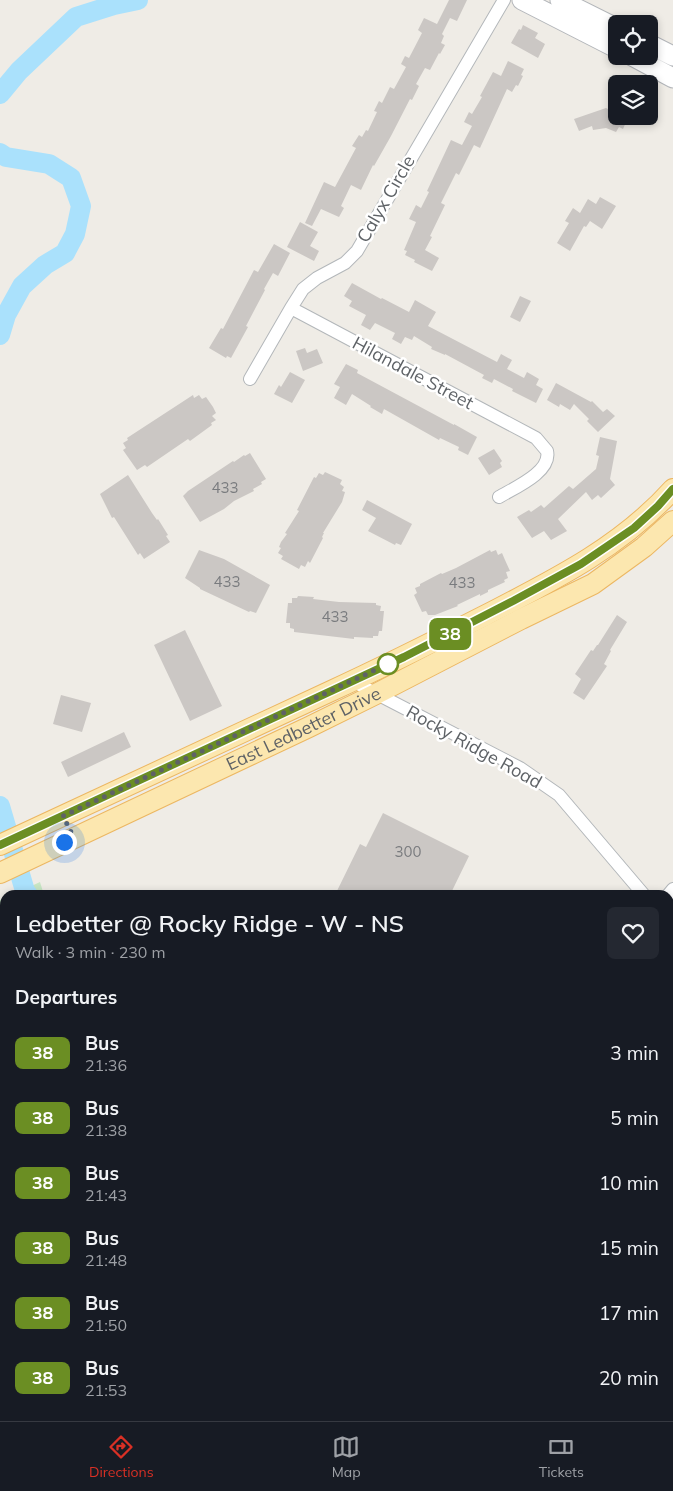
<!DOCTYPE html>
<meta charset="utf-8">
<style>
body{margin:0;font-family:Mulish,sans-serif;background:#242831;color:#f1f3f6;height:100vh;display:flex;flex-direction:column;font-size:19px;white-space:nowrap}
*{box-sizing:border-box;margin:0}
p{font-size:16px;color:#9ea1a6}
.icon{flex:none;width:28px;height:28px;fill:none;stroke:currentColor;stroke-width:2;stroke-linecap:round;stroke-linejoin:round}
.map{position:relative;flex:1;overflow:hidden}
.drawer{position:absolute;left:0px;top:890px;width:674px;height:531px;display:flex;flex-direction:column;background:#171b24;border-radius:15px 15px 0 0;box-shadow:0 2px 8px #0003}
.drawer>*{flex:none}
.badge{padding:0 10px;border-radius:8px;font-size:18px;line-height:32px}
.tools{position:absolute;left:608px;top:15px;display:grid;gap:10px}
.tools a{display:grid;place-items:center;width:50px;height:50px;border-radius:8px;background:#171b24;box-shadow:0 2px 8px #0003;font-size:25px}
.you{position:absolute;width:25px;height:25px;margin:-12px;border:4px solid #fff;border-radius:50%;background:#1a73e8;box-shadow:0 0 0 8px #1a73e833}
.map>.badge{position:absolute;translate:-50% -50%;box-shadow:0 0 0 2px #fff}
h2{padding:0 15px;font-size:19px;line-height:45px}
.round{display:grid;place-items:center;flex:none;width:52px;height:52px;border-radius:8px;background:#242831}
.overview{display:flex;align-items:center;justify-content:space-between;height:85px;padding:0 15px}
h1{font-size:24px;font-weight:600;line-height:38px}
ul{padding:0;list-style:none}
li{display:flex;align-items:center;gap:15px;height:65px;padding:0 15px}
li div{flex:1}
li b{display:block;font-size:19px}
li em{font-style:normal}
li .badge{min-width:55px;font-weight:700;text-align:center}
.tabs{display:flex;justify-content:space-around;align-items:center;height:70px;border-top:1px solid #363941;background:#171b24;font-size:14px;color:#9ea1a6}
.tabs a{display:grid;justify-items:center;gap:2px}
.tabs .on{color:#d93025}
.map>svg:first-child{display:block}
.green{fill:#c7e6c4}
.lines{fill:none;stroke-linecap:round;stroke-linejoin:round}
.river{stroke:#aae1fc;stroke-width:20}
.building{fill:#cbc7c4}
.street-casing{stroke:#b3b7ba;stroke-width:14}
.secondary-casing{stroke:#b3b6ba;stroke-width:21}
.primary-casing{stroke:#ecb762;stroke-width:22}
.highway-casing{stroke:#ed8e09;stroke-width:26}
.street{stroke:#fff;stroke-width:12}
.secondary{stroke:#fff;stroke-width:19}
.primary{stroke:#fce7af;stroke-width:20}
.highway{stroke:#f9d594;stroke-width:24}
.line-casing{stroke:#fff;stroke-width:11}
.line{stroke:#6b8e23;stroke-width:8}
.walk{stroke:#5e6266;stroke-width:5;stroke-dasharray:0 9}
.stop-dot{fill:#fff;stroke:#6b8e23;stroke-width:2.5}
.labels{text-anchor:middle;stroke-width:5;stroke-linejoin:round;paint-order:stroke}
.number-label{font-size:15px;fill:#797b7e}
.street-label{font-size:18px;fill:#5e6266;stroke:#fff}
</style>
<div class="map">
<svg width="673" height="1421" viewBox="0 0 673 1421">
<rect width="100%" height="100%" fill="#efece6"/>
<path class="green" d="M40,882L44,895H12Z
M5,898V951L0,942V900Z"/>
<g class="lines">
<path class="river" d="M0,94L19,71L76,17L114,5L138,0
M0,153L6,157L49,164L71,178L81,206L75,234L65,253L45,265L22,286L6,315L0,335
M0,806L25,891L28,895
M362,1416L364,1421"/>
</g>
<path class="building" d="M449,0H467L457,21L450,18L442,34L444,36L441,43L445,45L440,54L439,53L430,70L425,68L416,84L419,86L412,100L410,99L391,136L374,166L373,165L361,190L351,185L341,206L344,208L339,217L321,209L312,226L305,223L324,182L335,187L356,148L352,146L359,135L362,137L366,130L368,131L377,112L374,111L379,101L382,103L390,87L394,89L406,67L401,64L405,56L409,58L422,33L418,30L424,18L437,24Z
M523,25L538,33L535,38L545,44L538,58L511,43L519,29L521,30Z
M508,61L524,69L521,75L523,76L518,86L516,85L512,92L507,89L480,148L474,145L459,175L456,173L441,203L445,205L430,236L432,237L425,250L439,258L432,271L414,262L415,260L405,255L407,251L404,250L416,222L409,219L416,205L421,208L429,192L427,191L451,140L462,145L472,126L464,122L469,112L472,114L482,97L480,96L493,72L501,76Z
M606,108L614,112V113L616,115V116H620L627,120L623,129L619,127L616,132L606,128L593,130L592,126L579,131L574,119Z
M600,197L616,206L602,229L590,221L586,227L584,226L570,251L557,243L569,223L565,221L573,208L580,213L588,199L596,204Z
M300,222L318,232L310,246L319,251L314,261L287,247Z
M274,244L290,253L278,276L273,273L264,289L265,290L246,326L248,327L231,358L227,356L226,358L209,348L221,328L223,329L254,270L258,272Z
M352,283L381,299L382,298L409,312L415,300L436,312L428,326L497,362L501,354L512,360L507,369L524,378L527,372L539,379L536,385L543,389L536,403L512,391L513,389L494,379L492,383L482,378L484,375L445,354V355L431,349L432,347L414,336L412,340L405,337L401,344L392,339L395,333L375,323L370,330L361,325L366,315L349,306L352,301L344,296Z
M520,296L531,301L520,322L510,317Z
M305,348L307,353L317,349L323,363L303,371L296,351Z
M346,364L358,370L357,373L454,425V424L477,437L468,455L458,450L459,447L440,438L439,440L384,409L382,414L370,407L371,406L352,394L346,405L334,398L340,387L334,384Z
M290,372L305,380L292,403L274,394L279,385L281,387Z
M556,383L591,402L592,401L603,412L607,409L615,416L598,432L587,421L589,419L574,404L570,410L560,404L559,407L547,400Z
M193,395L194,398L199,395L202,399L206,397L213,407L216,413L212,416L216,420L211,423L212,425L190,441L188,439L147,467L145,465L137,470L123,450L126,448L123,443L128,440L127,438Z
M600,437L617,441L610,479L615,485L601,498L598,495L592,500L586,492L558,519L567,531L551,540L544,531L532,538L517,517L529,510L531,512L541,505L544,508L569,486L573,489L596,469L599,456L596,455Z
M494,449L502,461L500,463L502,467L489,475L478,458Z
M250,453L266,479L261,482L262,484L253,489L254,491L234,501L224,509L200,522L183,496L188,491L233,461L234,462L244,455L245,456Z
M325,472L342,480L340,484L344,487L342,491L345,492L342,502L323,533H324L322,537L323,538L310,563L308,561L305,567L301,565L299,569L281,559L283,556L278,553L281,548L279,547L281,542L287,534L285,533L299,511L297,510L314,477L316,478L319,473L323,475Z
M128,475L152,513L157,520L158,519L168,535L166,536L170,542L144,559L140,553L138,555L114,517L112,518L100,494Z
M367,500L412,524L401,545L396,543L395,545L368,531L376,518L362,510Z
M199,550L224,559L270,585L256,613L250,611L249,612L200,589V588L185,578Z
M490,550L491,552L496,550L498,555L502,553L505,560L510,571L506,572L508,578L504,580L505,582L488,590V592L480,596V594L457,605L458,606L435,615H428L426,611L422,612L414,595L417,593L415,588L420,586V584L441,573L442,574L456,568Z
M298,596L314,597L313,599L339,602L376,603V605L381,606L380,611H384L382,631H379L378,636H373V638L354,637V639L294,632V629L290,628V623H286L288,603H292V598H297Z
M617,615L627,622L610,650L611,651L604,664L607,666L584,700L573,693L581,679L575,674L591,650L593,651L597,645H598Z
M185,630L222,706L190,721L154,645Z
M61,695L91,703L82,732L53,724Z
M124,732L131,747L68,777L61,762Z
M383,813L469,856L450,895H335L360,844L366,847Z"/>
<g class="lines">
<defs>
<path id="street" d="M291,308L536,438L547,451C552,472 514,488 499,497
M250,379L291,308L303,289L317,278L345,263L357,251L504,0
M352,681L520,768L559,795L644,895
M668,895L673,889
M669,925L673,929
M669,989L673,980
M669,1111L673,1113
M669,1380L673,1379
M575,1421L584,1416"/>
<path id="secondary" d="M522,0L616,48
M560,0L616,28
M649,44L673,56
M632,56L673,78
M0,1414H5
M30,1416L73,1421"/>
<g id="primary">
<path d="M0,845C111,794 221,742 331,691C383,667 435,641 486,615C554,580 621,547 673,489"/>
<path id="s1" d="M0,873L309,727L376,694L521,619L593,584L644,547L673,521"/>
<path d="M0,1032L5,1041"/>
<path d="M471,1416L481,1421"/>
</g>
<path id="highway" d="M0,1218L5,1221
M0,1245L5,1247
M0,1279L5,1282
M0,1308L5,1311
M0,1354H5
M217,1416L227,1421
M269,1416L279,1421
M338,1416L347,1421"/>
</defs>
<use href="#street" class="street-casing"/>
<use href="#secondary" class="secondary-casing"/>
<use href="#primary" class="primary-casing"/>
<use href="#highway" class="highway-casing"/>
<use href="#street" class="street"/>
<use href="#secondary" class="secondary"/>
<use href="#primary" class="primary"/>
<use href="#highway" class="highway"/>
</g>
<g class="lines">
<defs>
<path id="line" d="M0,845L404,657L513,601L581,564L634,528L658,506L673,489"/>
</defs>
<use href="#line" class="line-casing"/>
<use href="#line" class="line"/>
<path class="walk" d="M64,842L74,838L63,816L388,664"/>
</g>
<circle class="stop-dot" cx="388" cy="664" r="10"/>
<g class="labels">
<g class="number-label">
<text x="225" y="493">433</text>
<text x="227" y="587">433</text>
<text x="462" y="588">433</text>
<text x="335" y="622">433</text>
<text x="408" y="857">300</text>
</g>
<g class="street-label">
<text transform="translate(386 199) rotate(-60)" y="6">Calyx Circle</text>
<text transform="translate(413 373) rotate(28)" y="6">Hilandale Street</text>
<text dy="6" stroke="none"><textPath href="#s1" startOffset="336">East Ledbetter Drive</textPath></text>
<text transform="translate(474 747) rotate(29)" y="6">Rocky Ridge Road</text>
</g>
</g>
</svg>
<div class="tools">
<a><svg class="icon" aria-label="locate" viewBox="0 0 24 24"><circle cx="12" cy="12" r="6"/><path d="M12 2v4M12 18v4M2 12h4M18 12h4"/></svg></a>
<a><svg class="icon" aria-label="layers" viewBox="0 0 24 24"><path d="M12 4l9 5-9 5-9-5zM3 14l9 5 9-5"/></svg></a>
</div>
<div class="you" style="left:64px;top:842px"></div>
<b class="badge" style="left:450px;top:634px;background:#6b8e23;color:#fff">38</b>
<section class="drawer">
<div class="overview"><div><h1>Ledbetter @ Rocky Ridge - W - NS</h1><p>Walk · 3 min · 230 m</p></div><a class="round"><svg class="icon" aria-label="heart" viewBox="0 0 24 24"><path d="M12 20l-8-8c-3-5 5-10 8-4 3-6 11-1 8 4z"/></svg></a></div>
<h2>Departures</h2>
<ul>
<li><span class="badge" style="background:#6b8e23;color:#fff">38</span><div><b>Bus</b><p>21:36</p></div><em>3 min</em></li>
<li><span class="badge" style="background:#6b8e23;color:#fff">38</span><div><b>Bus</b><p>21:38</p></div><em>5 min</em></li>
<li><span class="badge" style="background:#6b8e23;color:#fff">38</span><div><b>Bus</b><p>21:43</p></div><em>10 min</em></li>
<li><span class="badge" style="background:#6b8e23;color:#fff">38</span><div><b>Bus</b><p>21:48</p></div><em>15 min</em></li>
<li><span class="badge" style="background:#6b8e23;color:#fff">38</span><div><b>Bus</b><p>21:50</p></div><em>17 min</em></li>
<li><span class="badge" style="background:#6b8e23;color:#fff">38</span><div><b>Bus</b><p>21:53</p></div><em>20 min</em></li>
</ul>
</section>
</div>
<nav class="tabs">
<a class="on"><svg class="icon" aria-label="directions" viewBox="0 0 24 24"><path d="M12 3l9 9-9 9-9-9zM9 14v-3h6M13 9l2 2-2 2"/></svg>Directions</a>
<a><svg class="icon" aria-label="map" viewBox="0 0 24 24"><path d="M3 6l6-2 6 2 6-2v14l-6 2-6-2-6 2zM9 4v14M15 6v14"/></svg>Map</a>
<a><svg class="icon" aria-label="tickets" viewBox="0 0 24 24"><path d="M3 7h18v10H3zM15 7v10"/></svg>Tickets</a>
</nav>
